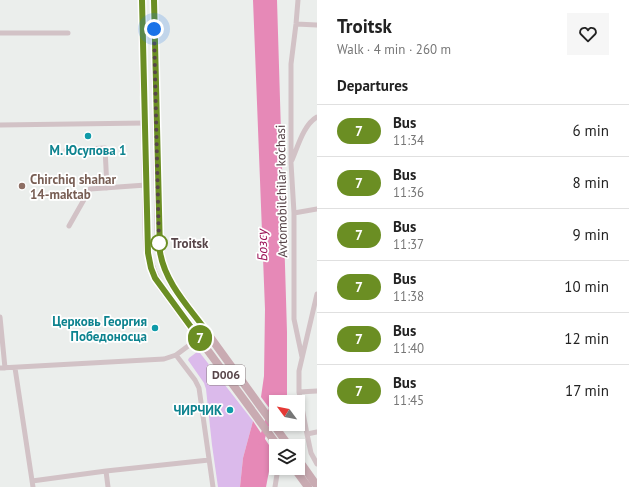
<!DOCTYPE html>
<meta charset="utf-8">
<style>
body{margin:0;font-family:"PT Sans",sans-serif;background:#f6f6f6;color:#222;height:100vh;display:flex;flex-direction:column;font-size:15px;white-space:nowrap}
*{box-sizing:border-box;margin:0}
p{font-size:13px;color:#767676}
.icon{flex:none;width:22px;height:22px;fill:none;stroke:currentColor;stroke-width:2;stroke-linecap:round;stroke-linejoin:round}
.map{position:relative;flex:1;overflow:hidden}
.drawer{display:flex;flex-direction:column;background:#fff;width:312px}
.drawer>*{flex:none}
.badge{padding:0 8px;border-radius:13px;font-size:14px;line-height:26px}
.needle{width:26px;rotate:302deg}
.fabs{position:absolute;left:269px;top:395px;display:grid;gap:8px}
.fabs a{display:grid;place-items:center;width:36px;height:36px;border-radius:0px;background:#fff;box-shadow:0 2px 6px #0003;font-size:20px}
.you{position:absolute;width:20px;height:20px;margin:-10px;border:3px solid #fff;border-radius:50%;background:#1a73e8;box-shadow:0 0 0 6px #1a73e833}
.map>.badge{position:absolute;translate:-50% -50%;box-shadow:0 0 0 2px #fff}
h2{padding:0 20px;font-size:15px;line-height:36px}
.round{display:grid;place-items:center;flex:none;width:42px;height:42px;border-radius:0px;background:#f6f6f6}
.summary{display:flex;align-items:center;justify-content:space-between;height:68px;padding:0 20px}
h1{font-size:19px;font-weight:700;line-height:30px}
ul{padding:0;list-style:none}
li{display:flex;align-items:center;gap:12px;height:52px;padding:0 20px;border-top:1px solid #e0e0e0}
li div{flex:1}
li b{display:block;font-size:15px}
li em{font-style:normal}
li .badge{min-width:44px;font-weight:700;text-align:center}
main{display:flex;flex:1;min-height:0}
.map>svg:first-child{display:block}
.green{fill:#dbbaeb}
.water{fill:#e689b7}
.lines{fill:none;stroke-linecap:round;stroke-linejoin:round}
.canal{stroke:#e689b7;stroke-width:5.5}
.minor{stroke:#d2c2c6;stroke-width:5}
.primary{stroke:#c9abb2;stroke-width:8}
.line-casing{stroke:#fff;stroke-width:9}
.line{stroke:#6b8e23;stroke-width:6}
.walk{stroke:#574549;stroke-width:4;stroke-dasharray:0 7.2}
.culture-dot{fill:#0f9aa8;stroke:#fff;stroke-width:1.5}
.education-dot{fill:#8d6e63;stroke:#fff;stroke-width:1.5}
.stop-dot{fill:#fff;stroke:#6b8e23;stroke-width:2}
.labels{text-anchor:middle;stroke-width:3.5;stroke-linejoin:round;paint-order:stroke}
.shield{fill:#fff;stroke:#897d80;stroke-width:1}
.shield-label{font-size:12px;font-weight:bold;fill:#574549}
.culture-label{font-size:13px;font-weight:bold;fill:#0d838f;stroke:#fff;text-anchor:end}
.education-label{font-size:13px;font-weight:bold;fill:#785e54;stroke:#fff;text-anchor:start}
.street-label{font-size:13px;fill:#574549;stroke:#fff}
.stop-label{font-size:13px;font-weight:bold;fill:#574549;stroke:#fff;text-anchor:start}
.water-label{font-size:14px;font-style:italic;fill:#9c1357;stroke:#fff}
</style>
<main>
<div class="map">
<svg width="317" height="487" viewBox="0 0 317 487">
<rect width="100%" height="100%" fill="#ebeeec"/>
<path class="green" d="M197,352L200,353L253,421L243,458L240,487H218L212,445L206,389L204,383L188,360L189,358Z"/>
<path class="water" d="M253,0H277L287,332V396L286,402H276V417L261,397L264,376L265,309Z
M253,421L275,454L270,466L266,487H240L243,458Z"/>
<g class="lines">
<path class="canal" d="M261,442L273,404"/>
<path class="minor" d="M298,0L296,24L291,64V163L294,213V319L302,357
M296,24L317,25
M0,33H68
M0,125L145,123
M66,150L105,148L107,188
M292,160C298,146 304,124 317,117
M294,213L317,209
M69,226L90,189L146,185
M317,294L299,371V392L307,434L311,453L317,464
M0,317L5,368
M176,355L195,380L199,388L213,487
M0,368L164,359L176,355L199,338
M15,368L33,487
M299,392L317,391
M307,434L317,432
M106,471L108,487
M32,481L106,471L209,460
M275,487L278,468"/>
<path class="primary" d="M142,0L147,243C148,260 152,273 161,287L278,446
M154,0L159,243C160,260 165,273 174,287L289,446
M298,459L317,486
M294,468L308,487"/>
</g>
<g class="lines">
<defs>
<path id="line" d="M142,0L148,253L151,268L155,278L199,338L207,332C189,307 165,283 160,252L154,0"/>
</defs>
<use href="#line" class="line-casing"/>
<use href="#line" class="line"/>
<path class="walk" d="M154,29L159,243"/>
</g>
<g class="culture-dot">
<circle cx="88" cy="136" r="4"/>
<circle cx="155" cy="328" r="4"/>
<circle cx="230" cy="410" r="4"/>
</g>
<circle class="education-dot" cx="22" cy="186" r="4"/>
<circle class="stop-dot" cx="159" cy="243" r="8"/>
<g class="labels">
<rect class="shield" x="207" y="365" width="38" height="20" rx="3"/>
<g class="shield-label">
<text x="226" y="379">D006</text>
</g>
<g class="culture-label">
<text x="88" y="155" text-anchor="middle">М. Юсупова 1</text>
<text x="147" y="326">Церковь Георгия<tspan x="147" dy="15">Победоносца</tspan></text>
<text x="222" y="415">ЧИРЧИК</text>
</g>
<g class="education-label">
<text x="30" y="184">Chirchiq shahar<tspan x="30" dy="15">14-maktab</tspan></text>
</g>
<g class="street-label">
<text transform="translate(281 191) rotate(-91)" y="5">Avtomobilchilar ko‘chasi</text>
</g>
<g class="stop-label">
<text x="171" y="248">Troitsk</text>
</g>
<g class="water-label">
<text transform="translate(262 245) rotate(-91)" y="5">Бозсу</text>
</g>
</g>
</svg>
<div class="fabs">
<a><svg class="needle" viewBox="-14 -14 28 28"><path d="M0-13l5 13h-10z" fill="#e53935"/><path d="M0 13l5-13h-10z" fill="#767676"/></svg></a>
<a><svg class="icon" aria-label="layers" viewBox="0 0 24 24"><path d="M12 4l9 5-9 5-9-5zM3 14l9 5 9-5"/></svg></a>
</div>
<div class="you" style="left:154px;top:29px"></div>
<b class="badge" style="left:200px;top:338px;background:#6b8e23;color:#fff">7</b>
</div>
<section class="drawer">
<div class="summary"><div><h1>Troitsk</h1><p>Walk · 4 min · 260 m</p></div><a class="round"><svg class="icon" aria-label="heart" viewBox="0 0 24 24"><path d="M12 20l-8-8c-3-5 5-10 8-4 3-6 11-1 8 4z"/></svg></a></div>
<h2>Departures</h2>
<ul>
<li><span class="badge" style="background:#6b8e23;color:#fff">7</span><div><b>Bus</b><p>11:34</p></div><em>6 min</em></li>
<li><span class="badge" style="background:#6b8e23;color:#fff">7</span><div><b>Bus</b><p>11:36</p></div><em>8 min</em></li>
<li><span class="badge" style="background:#6b8e23;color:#fff">7</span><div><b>Bus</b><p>11:37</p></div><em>9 min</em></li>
<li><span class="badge" style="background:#6b8e23;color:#fff">7</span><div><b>Bus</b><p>11:38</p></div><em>10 min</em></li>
<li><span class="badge" style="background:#6b8e23;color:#fff">7</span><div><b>Bus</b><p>11:40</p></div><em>12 min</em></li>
<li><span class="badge" style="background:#6b8e23;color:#fff">7</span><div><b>Bus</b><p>11:45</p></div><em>17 min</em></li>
</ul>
</section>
</main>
